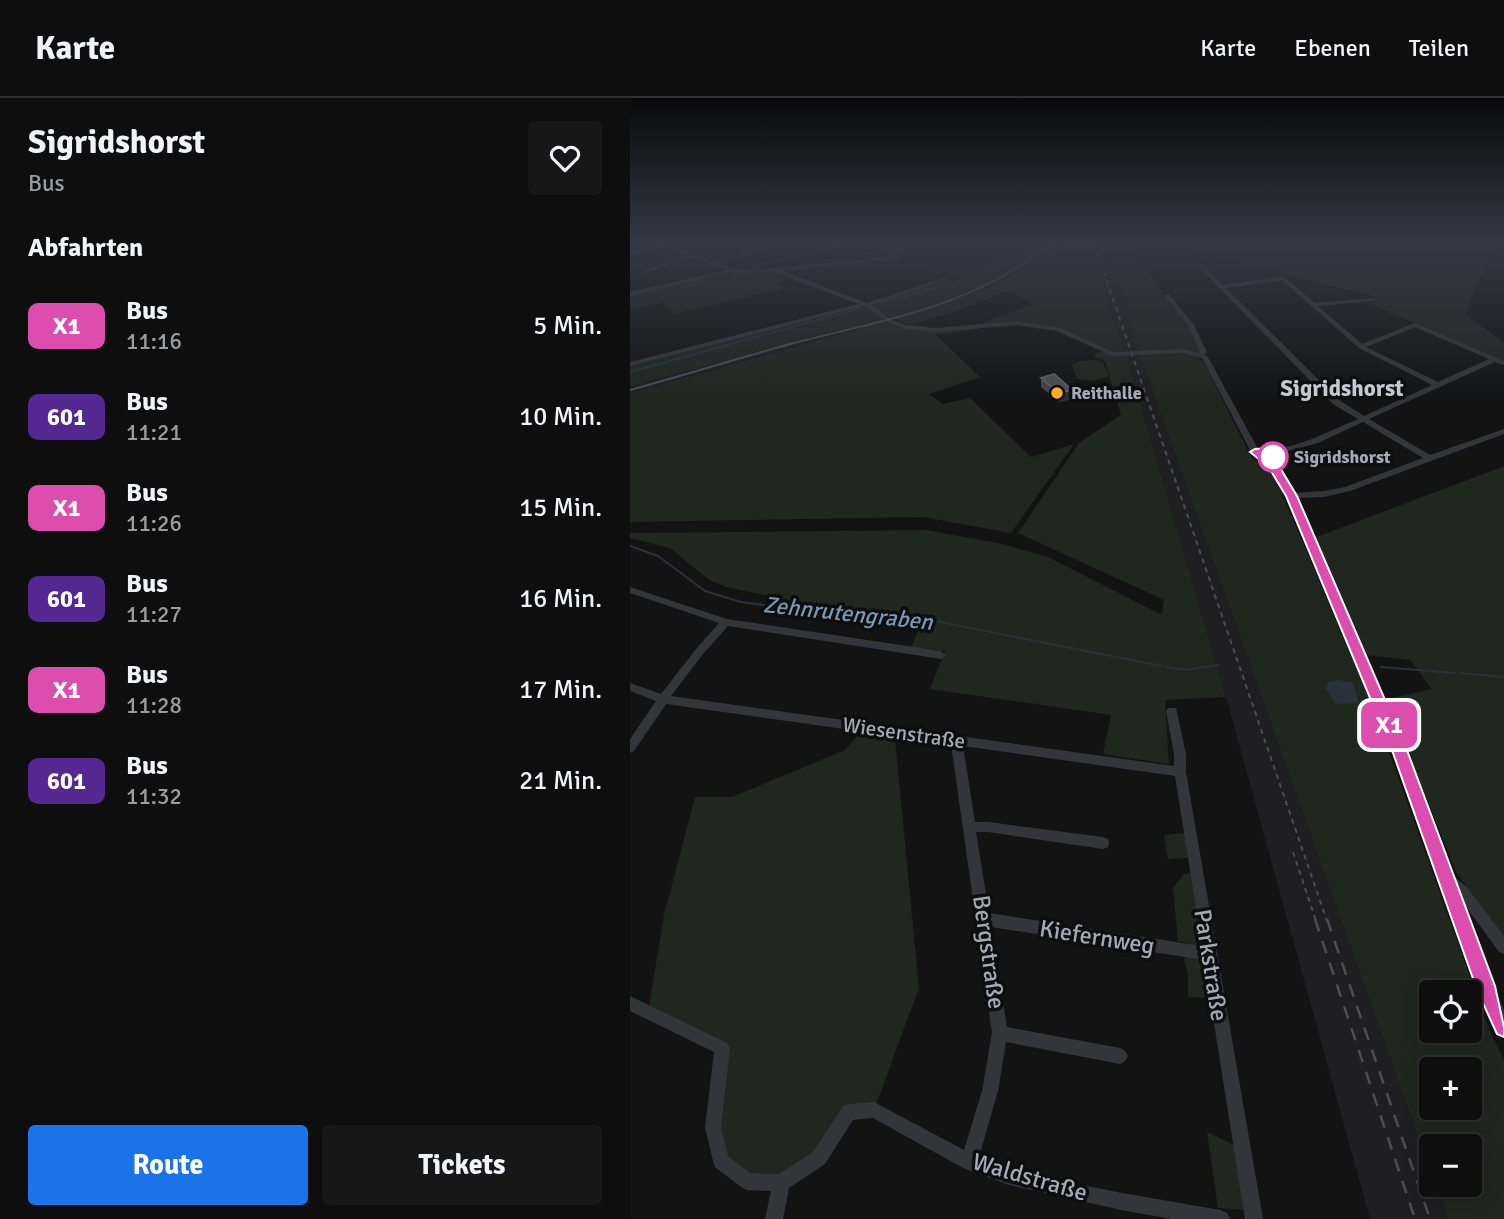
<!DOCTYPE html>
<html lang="de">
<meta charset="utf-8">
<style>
body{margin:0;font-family:Signika,sans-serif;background:#171718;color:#f1f3f6;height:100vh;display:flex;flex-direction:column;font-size:26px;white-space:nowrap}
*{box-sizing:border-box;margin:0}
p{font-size:23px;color:#9b9c9e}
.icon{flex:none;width:38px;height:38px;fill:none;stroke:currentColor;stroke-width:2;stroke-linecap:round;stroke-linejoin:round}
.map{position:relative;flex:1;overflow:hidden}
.sheet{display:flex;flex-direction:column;background:#0e0e0f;width:630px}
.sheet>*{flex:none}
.badge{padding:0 14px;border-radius:10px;font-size:24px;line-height:46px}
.buttons{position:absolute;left:789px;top:882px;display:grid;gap:14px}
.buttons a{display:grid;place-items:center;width:63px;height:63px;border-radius:7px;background:#0e0e0f;box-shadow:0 4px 18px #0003,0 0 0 2px #2e2e2f;font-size:35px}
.map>.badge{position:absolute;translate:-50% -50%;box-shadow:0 0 0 4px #fff}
h2{padding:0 28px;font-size:26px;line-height:63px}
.round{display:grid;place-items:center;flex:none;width:74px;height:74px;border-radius:7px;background:#171718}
.overview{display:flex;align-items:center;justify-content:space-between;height:119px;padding:0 28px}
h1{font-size:33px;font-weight:700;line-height:52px}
.button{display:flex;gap:14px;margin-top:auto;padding:14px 28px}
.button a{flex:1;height:80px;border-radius:7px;background:#1a73e8;color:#fff;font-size:28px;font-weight:700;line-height:80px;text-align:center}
.button a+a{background:#171718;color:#f1f3f6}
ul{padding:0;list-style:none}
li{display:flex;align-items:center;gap:21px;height:91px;padding:0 28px}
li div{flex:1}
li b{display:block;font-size:26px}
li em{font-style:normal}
li .badge{min-width:77px;font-weight:700;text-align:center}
header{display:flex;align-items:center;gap:42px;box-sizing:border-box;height:98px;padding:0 35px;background:#0e0e0f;border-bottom:2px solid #2e2e2f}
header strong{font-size:33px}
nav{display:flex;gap:38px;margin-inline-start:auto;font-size:24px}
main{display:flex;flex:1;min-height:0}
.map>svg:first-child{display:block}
.built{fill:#1f1f21}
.green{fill:#1f271f;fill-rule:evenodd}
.water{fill:#283239}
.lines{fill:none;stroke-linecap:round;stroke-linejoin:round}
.stream{stroke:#283239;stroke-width:2}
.minor{fill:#33353a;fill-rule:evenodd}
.tram{stroke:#4a4d53;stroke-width:2}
.rail-far1{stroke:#4a4d53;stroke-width:2;stroke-dasharray:5 4.5;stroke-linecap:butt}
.rail{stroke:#4a4d53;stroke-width:2.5;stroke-dasharray:13 10;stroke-linecap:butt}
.wall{fill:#43454a}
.shaded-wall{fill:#2c2d30}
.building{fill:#4e5056;stroke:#5b5e65;stroke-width:2}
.line{fill:#dd4dae;stroke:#fff;stroke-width:2}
.poi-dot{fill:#fcae23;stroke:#0e0e0f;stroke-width:2.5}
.stop-dot{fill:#fff;stroke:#dd4dae;stroke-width:3.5}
.labels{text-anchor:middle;stroke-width:7;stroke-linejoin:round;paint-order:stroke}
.far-poi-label{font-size:18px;font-weight:bold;fill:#a3a9b6;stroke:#0e0e0f;text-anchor:start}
.far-stop-label{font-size:18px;font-weight:bold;fill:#a3a9b6;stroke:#0e0e0f;text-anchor:start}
.street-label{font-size:21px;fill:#a3a9b6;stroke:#0e0e0f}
.far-district-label{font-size:23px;font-weight:bold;fill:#c4c8d2;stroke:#0e0e0f}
.water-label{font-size:23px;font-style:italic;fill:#7899b3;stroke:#0e0e0f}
.near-street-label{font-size:24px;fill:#a3a9b6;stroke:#0e0e0f}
</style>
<header>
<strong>Karte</strong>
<nav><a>Karte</a><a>Ebenen</a><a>Teilen</a></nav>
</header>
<main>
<section class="sheet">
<div class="overview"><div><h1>Sigridshorst</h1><p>Bus</p></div><a class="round"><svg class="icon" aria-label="heart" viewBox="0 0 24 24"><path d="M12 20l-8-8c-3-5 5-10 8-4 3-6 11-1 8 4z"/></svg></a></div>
<h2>Abfahrten</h2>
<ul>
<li><span class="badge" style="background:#dd4dae;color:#fff">X1</span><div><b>Bus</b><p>11:16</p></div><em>5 Min.</em></li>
<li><span class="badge" style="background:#542791;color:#fff">601</span><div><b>Bus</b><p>11:21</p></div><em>10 Min.</em></li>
<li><span class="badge" style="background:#dd4dae;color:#fff">X1</span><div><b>Bus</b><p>11:26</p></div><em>15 Min.</em></li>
<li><span class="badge" style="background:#542791;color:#fff">601</span><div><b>Bus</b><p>11:27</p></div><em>16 Min.</em></li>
<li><span class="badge" style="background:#dd4dae;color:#fff">X1</span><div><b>Bus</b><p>11:28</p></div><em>17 Min.</em></li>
<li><span class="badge" style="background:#542791;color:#fff">601</span><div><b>Bus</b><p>11:32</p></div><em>21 Min.</em></li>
</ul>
<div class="button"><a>Route</a><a>Tickets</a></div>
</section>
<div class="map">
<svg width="874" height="1121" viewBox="0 0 874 1121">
<rect width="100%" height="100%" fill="#131314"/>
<path class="built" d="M413,146H421L392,171L319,204L0,295V289L332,196L387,169L406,156Z
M460,146H472L496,203L511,261L801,1075L802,1087H806L818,1121H740L596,599L496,256Z"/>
<path class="green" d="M413,146C375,199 227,226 164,244C109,258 55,274 0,289V267L236,208L314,180L326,185L335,182L317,174L309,176L300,170L324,161L328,166L393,155L394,147Z
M421,146H460L496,256L596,599L535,602L539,666L473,656L481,617L300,591L315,553L281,549L292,524L158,507L143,499L96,489L78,481L40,450L0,440V435L296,432L368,445L418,459L532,517L534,502L388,435L449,345L491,317L475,263L463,257L473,253C430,227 405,227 356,226L354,224L404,206L377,193L326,213L278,227L264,220C320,204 380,188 421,146Z
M473,146H505L511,164L535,197L530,199H537L560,227L571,252L567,258L576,268L619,355C627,367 640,371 647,384L744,612L859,931L874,962V1121H818L806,1087H840V1048H802L801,1075L511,261L494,204H507L497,203ZM802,894H840V933H802ZM802,971H840V1010H802Z
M535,146H874V149C851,164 845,193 836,217L874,244V264L741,206L746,199Z
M144,173L161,179L146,184L154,190L44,216L34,204L0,212V196L82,178Z
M256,223L278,231L353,230L306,237L350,279L299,296L313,306L340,300L401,359L444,346L381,435L293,419L0,424V295Z
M449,263L464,262L473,265L479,278L464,283L447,281L442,267Z
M874,368V839L826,774L757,601L802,591L780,562L736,557L684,440Z
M230,635L265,641L289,890L244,1012L219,1014L189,1060L151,1085L117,1083L91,1063L83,1029L92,950L18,915L34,817L65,699H102L215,652Z
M555,735L559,760L538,761L534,737Z
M555,775L564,776L575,850L548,843L543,790Z
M556,858L575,861L581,900L558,899V876L554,862Z
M577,1034L606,1048L615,1112L588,1110Z"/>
<path class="water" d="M709,582L723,585L729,605L705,606L696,591L698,584Z"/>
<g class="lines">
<path class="stream" d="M251,205L358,175L382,158L431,148L457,147
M0,274L231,210
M0,448L28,458L75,493L111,504L192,515L270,516L531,568
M537,569L556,572L588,567
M751,569L825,575
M831,575L874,579"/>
<path class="minor" d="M29,146H35L84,164L144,146H152L89,166L107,172L146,170L263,158V154L238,157L235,155L293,146L268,153L269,159L266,161L153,173L237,205L316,179V181L242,207L262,222L276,227L306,230L387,223L431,230L483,254L554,251L568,255L570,253L558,227L534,197L539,196L564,227L577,254L574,257L578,259L628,351L661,348L682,341L728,321L703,306L566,166V164H570L593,187L653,178L685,205L744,200V202L742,203L688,208L732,246L785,225L874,263V267L865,264L739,321L800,357L874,331V336L720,393L694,399L666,400L777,655L822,777L837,789L874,838V856L869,854L832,803L863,889L874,912V937L869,934L850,892L765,655L657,398L647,378L621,354L572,260L554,255L482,258L427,233L387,227L306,234L275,231L258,224L234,208L0,268V264L228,206L144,174L106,176L102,174L0,198V194L96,172L63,160L13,175V173L57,158L32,148L0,159V155ZM652,182L729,250L802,287L734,318L709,302L596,190ZM785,229L859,261L808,284L736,249ZM733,324L793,360L715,389L694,393L664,395L654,375L632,356L662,352L688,345Z
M216,146H225L126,169L123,167Z
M0,489L97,521L311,553L316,557L311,561L98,528L73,556L41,598L544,668V656L536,613L538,610H546L556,656V674L633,1121H615L574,862L361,829L377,929L490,950L495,953L498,958L495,963L490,966L376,944L368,993L349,1059C426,1086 511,1098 591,1112L597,1115L600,1121H542L496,1113L379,1087L333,1070L243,1020L223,1022L195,1066L159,1090L153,1121H135L141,1093L117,1092L111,1089L85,1069L83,1063L75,1029L84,954L0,913V898L97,945L100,950L91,1029L98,1058L120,1075L149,1076L183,1054L213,1008L219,1006L244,1004L334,1052L352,993L362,935L321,646L36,606L4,653L0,655V641L26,603L0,593V585L31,596L66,551L89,525L0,495ZM333,648L545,678L572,848L359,815L346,734H358L473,751L478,749L479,745L478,741L473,739L358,724H345Z"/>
<path class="tram" d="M0,292C55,277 109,260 164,245C253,222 347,208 419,146"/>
<path class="rail-far1" d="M464,146L697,823
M663,754L686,823"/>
<path class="rail" d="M685,821L785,1121
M697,821L800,1121"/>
</g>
<path class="wall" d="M411,280L442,301L429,304L411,289Z"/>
<path class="shaded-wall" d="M442,292V301L429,304V295Z"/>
<path class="building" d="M424,276L442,292L429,295L411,280Z"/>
<linearGradient id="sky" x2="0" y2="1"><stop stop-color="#0a0a0b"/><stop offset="0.48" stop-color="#333945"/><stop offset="1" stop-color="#333945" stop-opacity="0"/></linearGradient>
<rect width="874" height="303" fill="url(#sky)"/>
<path class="line" d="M643,350L650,364L649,368L667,398L778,655L865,888L874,929V939L867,936L847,892L763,655L656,398L638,368L640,364L636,356H633L634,362L631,363L620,354L625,351Z"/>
<circle class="poi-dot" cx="427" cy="295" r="7"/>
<circle class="stop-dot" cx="643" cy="359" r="14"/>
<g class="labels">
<g class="far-poi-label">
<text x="441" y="301">Reithalle</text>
</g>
<g class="far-stop-label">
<text x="664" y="365">Sigridshorst</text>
</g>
<g class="street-label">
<text transform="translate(274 635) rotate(8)" y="7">Wiesenstraße</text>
</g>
<g class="far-district-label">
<text x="712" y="298">Sigridshorst</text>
</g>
<g class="water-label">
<text transform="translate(218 515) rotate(6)" y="8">Zehnrutengraben</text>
</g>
<g class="near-street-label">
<text transform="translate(467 839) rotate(9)" y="8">Kiefernweg</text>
<text transform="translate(359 854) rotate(82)" y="8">Bergstraße</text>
<text transform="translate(581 867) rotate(81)" y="8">Parkstraße</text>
<text transform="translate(400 1079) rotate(16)" y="8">Waldstraße</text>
</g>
</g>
</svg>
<div class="buttons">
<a><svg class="icon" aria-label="locate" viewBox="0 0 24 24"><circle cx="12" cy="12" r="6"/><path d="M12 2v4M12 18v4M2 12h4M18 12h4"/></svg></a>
<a>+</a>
<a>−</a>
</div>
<b class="badge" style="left:759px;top:627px;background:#dd4dae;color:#fff">X1</b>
</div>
</main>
